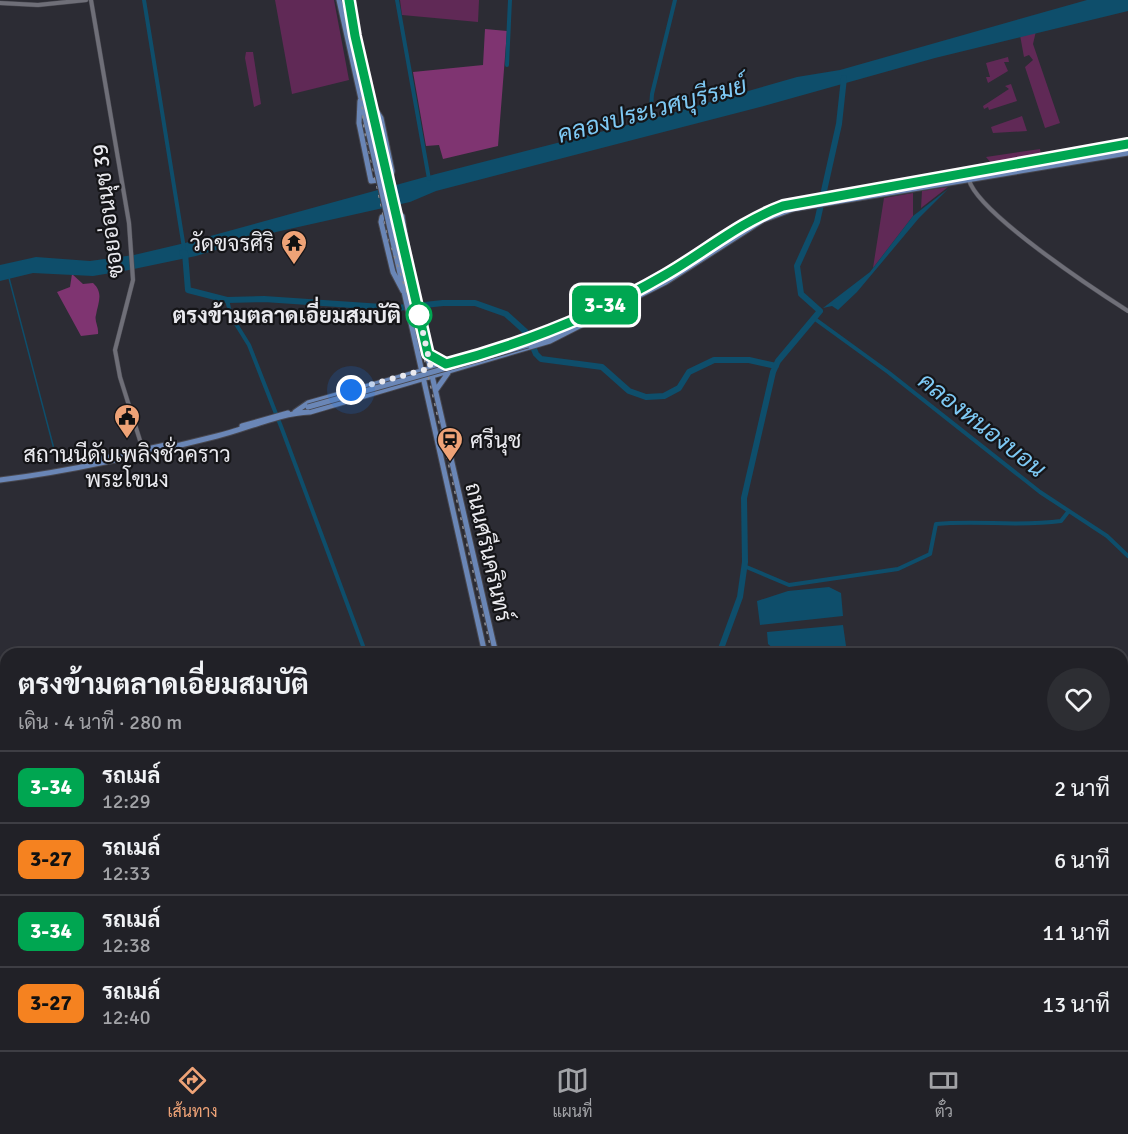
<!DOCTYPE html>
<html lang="th">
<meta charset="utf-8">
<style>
body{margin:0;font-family:Signika,Sarabun,sans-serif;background:#2d2e33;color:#f1f3f6;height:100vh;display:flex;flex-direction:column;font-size:22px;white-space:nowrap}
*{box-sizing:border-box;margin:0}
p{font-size:20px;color:#a2a3a7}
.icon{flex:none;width:33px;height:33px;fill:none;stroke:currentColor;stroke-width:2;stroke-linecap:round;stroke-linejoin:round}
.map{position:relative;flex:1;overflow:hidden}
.details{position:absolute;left:0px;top:648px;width:1128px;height:402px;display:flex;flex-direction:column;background:#212127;border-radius:18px 18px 0 0;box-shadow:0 2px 4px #0004,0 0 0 2px #3e3e44}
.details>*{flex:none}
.badge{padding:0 12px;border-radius:9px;font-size:21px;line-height:39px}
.you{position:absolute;width:30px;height:30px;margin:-15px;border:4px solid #fff;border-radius:50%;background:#1a73e8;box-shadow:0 0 0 9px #1a73e833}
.map>.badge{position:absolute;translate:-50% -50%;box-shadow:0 0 0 3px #fff}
.round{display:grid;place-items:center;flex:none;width:63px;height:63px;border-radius:32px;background:#2d2e33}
.headline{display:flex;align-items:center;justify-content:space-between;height:102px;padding:0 18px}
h1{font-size:28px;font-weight:700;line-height:45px}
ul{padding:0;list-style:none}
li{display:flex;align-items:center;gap:18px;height:72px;padding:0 18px;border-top:2px solid #3e3e44}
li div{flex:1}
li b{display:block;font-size:22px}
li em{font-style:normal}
li .badge{min-width:66px;font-weight:700;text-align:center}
.tab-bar{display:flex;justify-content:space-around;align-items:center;height:84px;border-top:2px solid #3e3e44;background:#212127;font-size:16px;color:#a2a3a7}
.tab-bar a{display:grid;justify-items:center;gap:3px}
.tab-bar .selected{color:#efa377}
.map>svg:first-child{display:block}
.green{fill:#602956}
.forest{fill:#7f3471}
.water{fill:#0e4e6b}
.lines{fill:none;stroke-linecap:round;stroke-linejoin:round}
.stream{stroke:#0e4e6b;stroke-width:1.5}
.canal{stroke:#0e4e6b;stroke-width:4}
.river{stroke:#0e4e6b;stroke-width:6}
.tertiary-casing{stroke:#47474f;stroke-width:5}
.primary-casing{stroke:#47474f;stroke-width:7}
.tertiary{stroke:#6f6f78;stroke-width:4}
.primary{stroke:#6a86b6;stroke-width:5}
.rail{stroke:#8c8c93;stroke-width:1.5;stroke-dasharray:3 6;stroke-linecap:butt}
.primary-bridge-casing{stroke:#47474f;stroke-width:7;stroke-linecap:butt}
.primary-bridge{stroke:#6a86b6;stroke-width:5}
.line-casing{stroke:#fff;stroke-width:14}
.line{stroke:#00a651;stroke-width:9}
.walk{stroke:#eaeaef;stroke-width:6;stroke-dasharray:0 10.8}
.stop-dot{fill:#fff;stroke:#00a651;stroke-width:3}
.labels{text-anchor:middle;stroke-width:4.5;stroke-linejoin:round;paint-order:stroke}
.street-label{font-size:22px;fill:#eaeaef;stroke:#151518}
.poi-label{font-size:22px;fill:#eaeaef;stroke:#151518;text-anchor:end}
.stop-label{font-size:22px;font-weight:bold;fill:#eaeaef;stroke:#151518;text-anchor:end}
.water-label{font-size:24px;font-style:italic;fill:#7ec9f4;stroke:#151518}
</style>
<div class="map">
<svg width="1128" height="1050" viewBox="0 0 1128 1050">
<rect width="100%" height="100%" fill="#2c2c34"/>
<path class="green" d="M275,0H334L349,80L292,94Z
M400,0H479L478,22L402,15Z
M1036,31L1033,44L1060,123L1045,128L1025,67L1033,60L1029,55L1024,57L1020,35Z
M246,52H253L261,104L254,107L245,58Z
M1008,57L1009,62H1004L1008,71L988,83L986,77H990L986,63Z
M1011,84L1017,101L989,110L988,107L984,109L983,106L1009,89L1005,86Z
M1022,116L1027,131L993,133L991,127Z
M1128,147V149L972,174Z
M1040,149L1041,155L992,164L986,157Z
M959,177L806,204L777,212L667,279L598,311L663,280L771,214L806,203Z
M948,187L921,208L922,191Z
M913,193V216L873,268L884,198Z"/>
<path class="forest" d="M485,29L507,31L498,146L443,159L439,145L426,146L413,72L483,65Z
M72,274L83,284L93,283C104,293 98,303 96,315C94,321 99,327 98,334L81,336L57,292L70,287Z"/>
<path class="water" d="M1087,0H1128V11L935,58L760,107L436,191L410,202L276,232L196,256L129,270L93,276L33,273L0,281V265L36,257L90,261L134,255L185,243L436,174L651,119L797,77L840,70Z
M948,189L919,218L857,292L838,310L832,306L823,308L870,272L913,216Z
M829,587L841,593L843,616L760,625L757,601L788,591Z
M843,625L846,646L780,654L768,644L767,632Z"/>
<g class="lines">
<path class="stream" d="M9,278L54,449L59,459L66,463"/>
<path class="canal" d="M144,0L184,248
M397,0L429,179
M507,65L510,0
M650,122L652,94L675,0
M227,300L231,316L249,345L282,429L366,654
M815,319L888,372L1040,492L1107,536L1128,556
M744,566L789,585L898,569L930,554L936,524C979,520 1018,527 1061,521L1068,512
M0,696L6,695
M0,1013L6,1011
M493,1044L495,1050"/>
<path class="river" d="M182,253H185L188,290L227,300L264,299L397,308L443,303H475L506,314L527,333L536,354L541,359L602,367L629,391L646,397L664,396L679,388L689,372L714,360H749L776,366
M719,654L740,597L745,562L744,498L773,372L778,361L820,311L801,294L797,266L817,222L839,124L844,78
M916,1044L917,1050"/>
<defs>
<path id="tertiary" d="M91,0L129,223L133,280L115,350L120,377L143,450
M0,3L38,5L86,0
M969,180C978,213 1095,290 1128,311
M0,805L6,810
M119,1044L120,1050
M558,1050L575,1047"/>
<path id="primary" d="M339,0L369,135
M349,0L376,133
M360,101L359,123L371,181L391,178L392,171L381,118L369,99
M402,245L496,654
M394,247L485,654
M403,291L393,272L381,222L382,217L398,213L402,216L413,287
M539,341L664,276L752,220L783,206L834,195L1128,144
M436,390L448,373
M295,412L308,403L503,348L546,334
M242,426L288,413
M96,460L175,443
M0,480C73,471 145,454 217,436C247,429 279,413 310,412L550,341L666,282L763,220L793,209L1128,153
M575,1044L576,1050
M584,1044L585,1050"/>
</defs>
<use href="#tertiary" class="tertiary-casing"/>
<use href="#primary" class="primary-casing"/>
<use href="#tertiary" class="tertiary"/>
<use href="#primary" class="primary"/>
<path class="rail" d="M345,0L359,70L364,129L388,237L414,314L492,654
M580,1044L582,1050"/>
<defs>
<path id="primary-bridge" d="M376,133L402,245
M369,135L394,247
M308,407L528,345"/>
</defs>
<use href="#primary-bridge" class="primary-bridge-casing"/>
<use href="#primary-bridge" class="primary-bridge"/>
</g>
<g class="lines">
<defs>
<path id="line" d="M349,0L355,36L428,354L446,364C523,344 596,315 665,275C705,252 740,222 783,206L1128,144"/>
</defs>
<use href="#line" class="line-casing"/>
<use href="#line" class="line"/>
<path class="walk" d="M351,390L431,368L419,315"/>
</g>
<defs>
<symbol id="temple-pin" viewBox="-11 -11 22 30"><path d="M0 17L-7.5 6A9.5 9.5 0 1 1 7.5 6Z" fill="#efa377" stroke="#151518"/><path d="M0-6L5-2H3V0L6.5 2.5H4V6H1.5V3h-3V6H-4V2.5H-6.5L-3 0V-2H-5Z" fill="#111"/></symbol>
<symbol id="civic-pin" viewBox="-11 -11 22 30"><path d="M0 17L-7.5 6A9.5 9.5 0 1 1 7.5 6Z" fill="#efa377" stroke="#151518"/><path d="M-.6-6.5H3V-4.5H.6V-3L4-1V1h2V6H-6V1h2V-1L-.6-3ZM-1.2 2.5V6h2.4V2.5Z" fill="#111"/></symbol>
<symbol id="station-pin" viewBox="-11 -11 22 30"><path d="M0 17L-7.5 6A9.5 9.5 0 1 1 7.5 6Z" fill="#efa377" stroke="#151518"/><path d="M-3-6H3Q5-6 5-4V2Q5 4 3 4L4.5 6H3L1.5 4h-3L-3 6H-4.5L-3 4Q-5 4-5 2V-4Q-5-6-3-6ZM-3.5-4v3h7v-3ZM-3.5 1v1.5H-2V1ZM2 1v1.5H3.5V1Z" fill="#111"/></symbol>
</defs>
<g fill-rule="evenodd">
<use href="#temple-pin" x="279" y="228" width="30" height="40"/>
<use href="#civic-pin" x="112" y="402" width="30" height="40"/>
<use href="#station-pin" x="435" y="425" width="30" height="40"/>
</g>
<circle class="stop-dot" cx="419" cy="315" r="12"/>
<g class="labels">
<g class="street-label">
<text transform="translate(107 211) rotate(-97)" y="8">ซอยอ่อนนุช 39</text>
<text transform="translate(489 552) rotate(77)" y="8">ถนนศรีนครินทร์</text>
</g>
<g class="poi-label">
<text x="274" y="251">วัดขจรศิริ</text>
<text x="470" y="448" text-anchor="start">ศรีนุช</text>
<text x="127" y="462" text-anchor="middle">สถานนีดับเพลิงชั่วคราว<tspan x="127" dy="25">พระโขนง</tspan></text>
</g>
<g class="stop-label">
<text x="401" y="323">ตรงข้ามตลาดเอี่ยมสมบัติ</text>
</g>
<g class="water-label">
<text transform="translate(652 110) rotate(-15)" y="8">คลองประเวศบุรีรมย์</text>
<text transform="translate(982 425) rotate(38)" y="8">คลองหนองบอน</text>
</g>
</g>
</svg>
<div class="you" style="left:351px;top:390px"></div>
<b class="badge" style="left:605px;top:305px;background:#00a651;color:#fff">3-34</b>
<section class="details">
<div class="headline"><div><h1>ตรงข้ามตลาดเอี่ยมสมบัติ</h1><p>เดิน · 4 นาที · 280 m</p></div><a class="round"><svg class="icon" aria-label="heart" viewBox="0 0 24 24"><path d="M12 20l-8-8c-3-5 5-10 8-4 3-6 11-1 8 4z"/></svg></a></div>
<ul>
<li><span class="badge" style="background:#00a651;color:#fff">3-34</span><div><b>รถเมล์</b><p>12:29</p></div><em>2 นาที</em></li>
<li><span class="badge" style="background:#f58220;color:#111">3-27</span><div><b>รถเมล์</b><p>12:33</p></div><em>6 นาที</em></li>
<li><span class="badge" style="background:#00a651;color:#fff">3-34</span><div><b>รถเมล์</b><p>12:38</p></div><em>11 นาที</em></li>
<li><span class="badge" style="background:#f58220;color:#111">3-27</span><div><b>รถเมล์</b><p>12:40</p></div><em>13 นาที</em></li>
</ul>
</section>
</div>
<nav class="tab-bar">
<a class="selected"><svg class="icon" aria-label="directions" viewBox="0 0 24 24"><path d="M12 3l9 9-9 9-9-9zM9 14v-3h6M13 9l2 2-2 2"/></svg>เส้นทาง</a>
<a><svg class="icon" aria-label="map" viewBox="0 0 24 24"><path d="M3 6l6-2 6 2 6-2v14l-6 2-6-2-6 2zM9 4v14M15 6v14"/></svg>แผนที่</a>
<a><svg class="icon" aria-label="tickets" viewBox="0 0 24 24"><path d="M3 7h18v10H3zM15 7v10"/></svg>ตั๋ว</a>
</nav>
